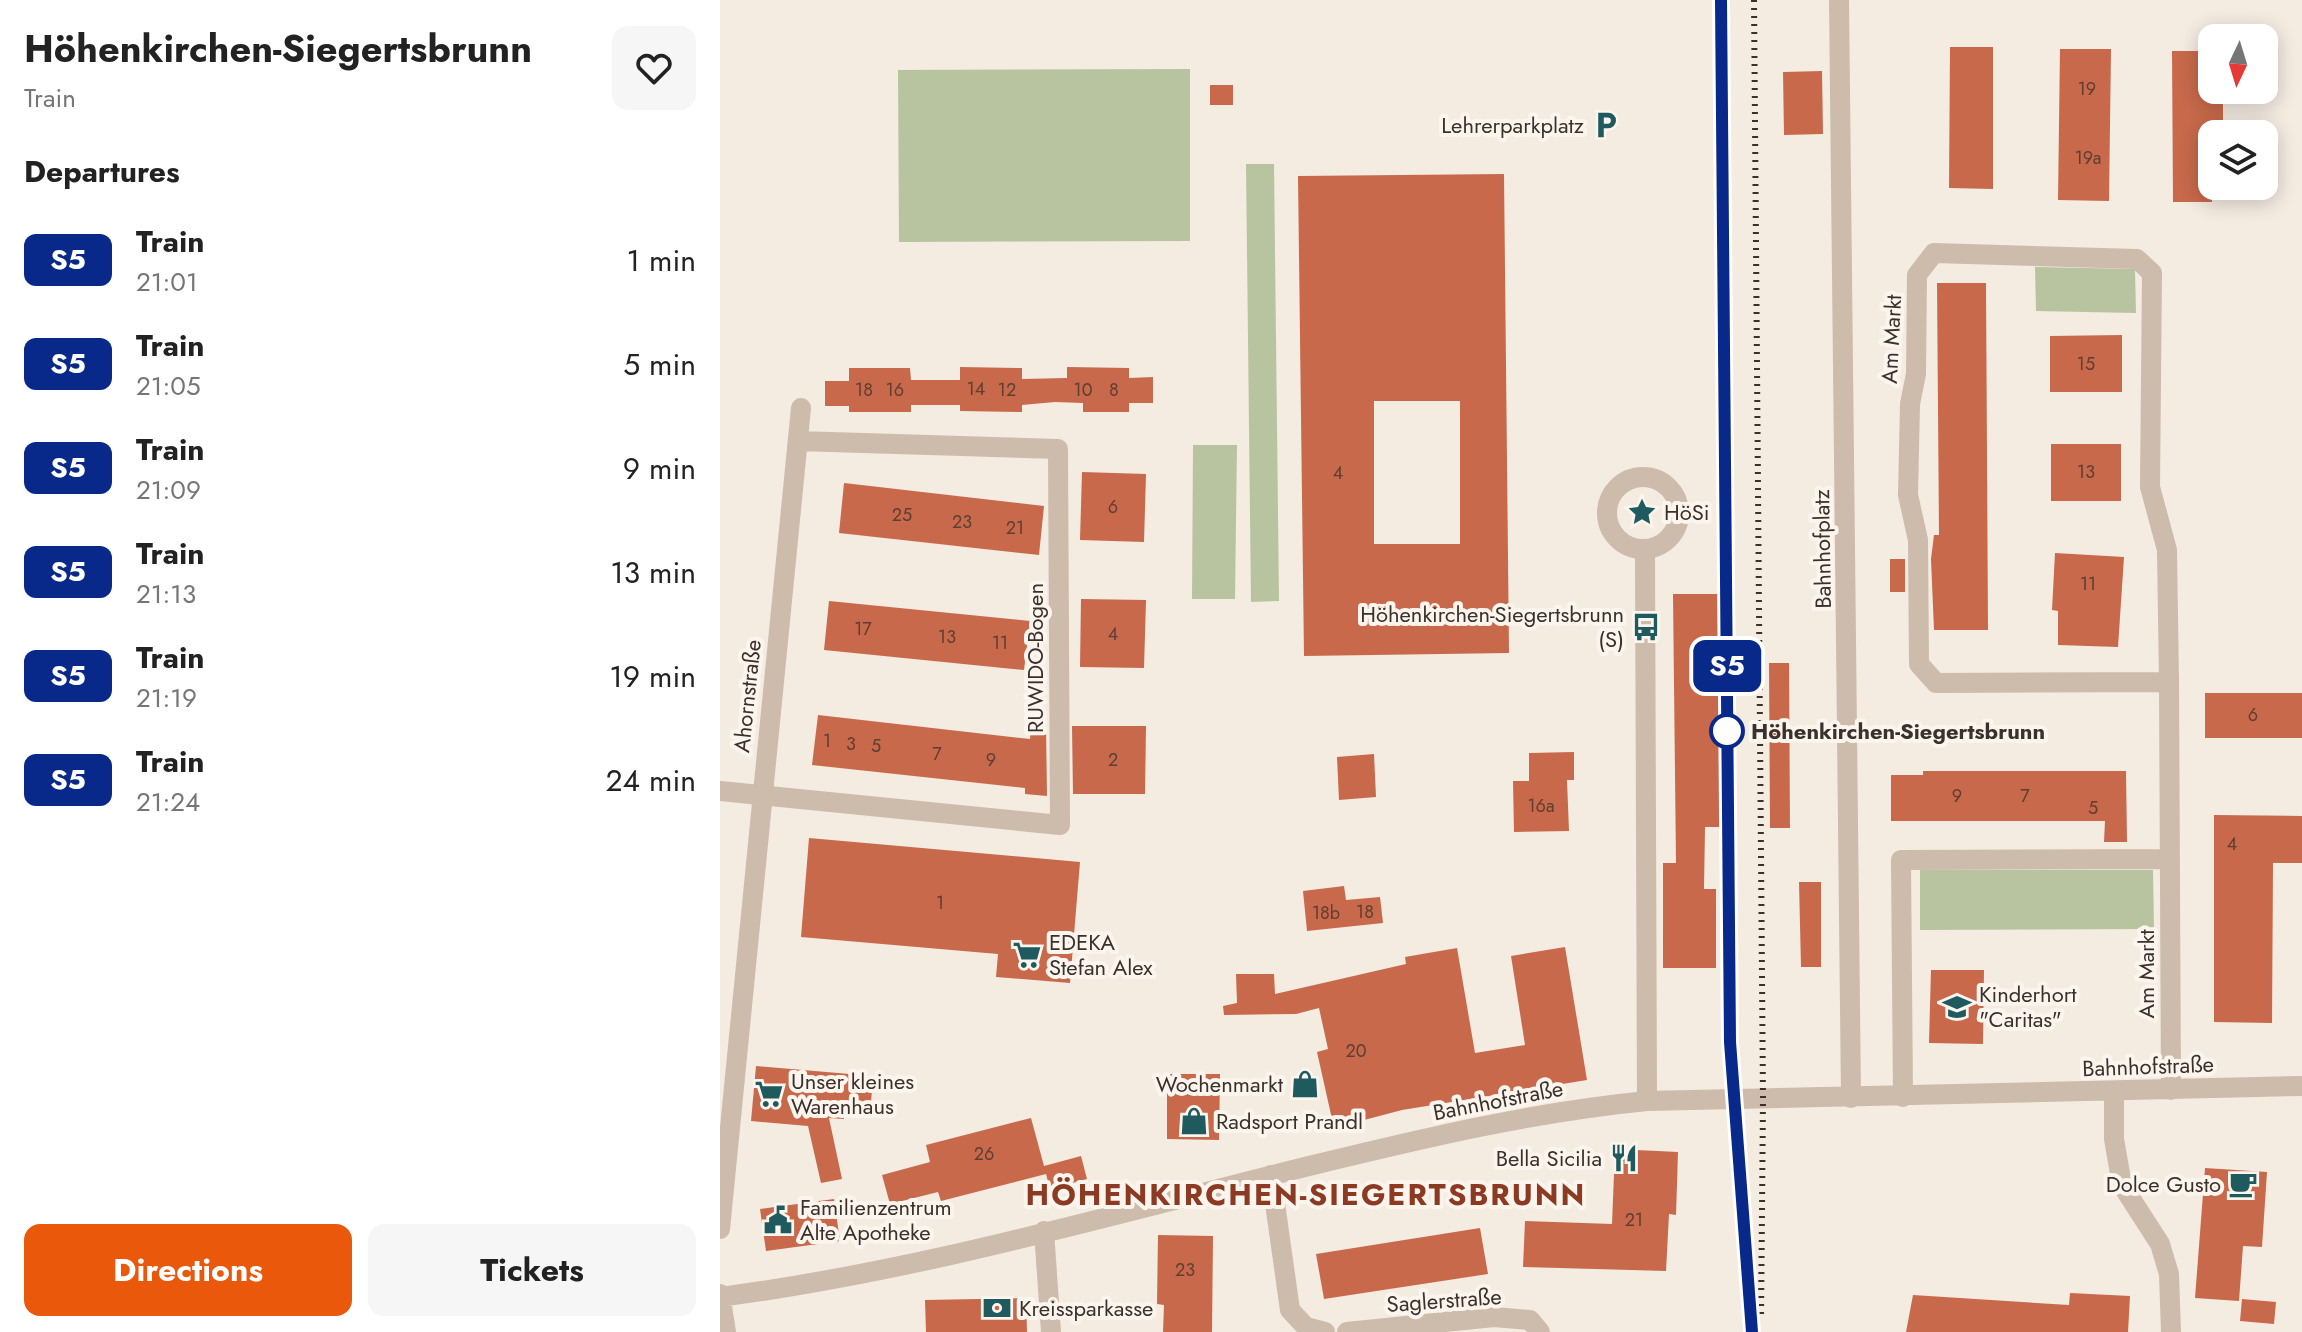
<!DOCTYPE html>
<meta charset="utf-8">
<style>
body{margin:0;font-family:Jost,sans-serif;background:#f6f6f6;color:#222;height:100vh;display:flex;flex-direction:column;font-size:30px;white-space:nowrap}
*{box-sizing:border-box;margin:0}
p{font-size:26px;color:#767676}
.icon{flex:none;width:44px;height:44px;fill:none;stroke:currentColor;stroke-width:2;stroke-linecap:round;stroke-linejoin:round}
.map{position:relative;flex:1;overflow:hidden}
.drawer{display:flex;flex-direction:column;background:#fff;width:720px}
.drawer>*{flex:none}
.badge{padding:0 16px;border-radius:12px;font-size:28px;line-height:52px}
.needle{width:52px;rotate:184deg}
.buttons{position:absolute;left:1478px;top:24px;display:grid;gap:16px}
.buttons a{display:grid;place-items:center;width:80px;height:80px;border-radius:16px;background:#fff;box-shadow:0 4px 20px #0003;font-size:40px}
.map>.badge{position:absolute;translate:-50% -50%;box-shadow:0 0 0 4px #fff}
h2{padding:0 24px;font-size:30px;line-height:72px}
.round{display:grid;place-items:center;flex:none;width:84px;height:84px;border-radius:16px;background:#f6f6f6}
.summary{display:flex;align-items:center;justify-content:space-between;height:136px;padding:0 24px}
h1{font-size:38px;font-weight:700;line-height:60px}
.button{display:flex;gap:16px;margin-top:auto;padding:16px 24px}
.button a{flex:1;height:92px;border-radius:16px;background:#ea580c;color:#fff;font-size:32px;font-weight:700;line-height:92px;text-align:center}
.button a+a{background:#f6f6f6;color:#222}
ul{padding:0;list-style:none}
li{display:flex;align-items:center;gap:24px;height:104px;padding:0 24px}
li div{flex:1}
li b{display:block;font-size:30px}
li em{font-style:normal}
li .badge{min-width:88px;font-weight:700;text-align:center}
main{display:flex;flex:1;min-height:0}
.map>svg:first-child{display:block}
.green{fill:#b8c4a0}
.building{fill:#c8694b;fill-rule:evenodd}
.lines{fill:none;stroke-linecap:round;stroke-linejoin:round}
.minor{stroke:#cdbbac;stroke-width:20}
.rail{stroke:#3b302b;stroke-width:6;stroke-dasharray:2 6;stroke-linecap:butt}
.line-casing{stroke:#fff;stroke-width:18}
.line{stroke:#08298a;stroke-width:12}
.stop-dot{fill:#fff;stroke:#08298a;stroke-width:4}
.labels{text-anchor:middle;stroke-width:8;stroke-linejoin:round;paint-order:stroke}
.number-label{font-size:18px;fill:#5e3e33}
.poi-label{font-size:22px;fill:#3b302b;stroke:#fbf5ee;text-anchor:start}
.street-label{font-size:22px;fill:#3b302b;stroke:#fbf5ee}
.stop-label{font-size:22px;font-weight:bold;fill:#3b302b;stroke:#fbf5ee;text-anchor:start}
.district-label{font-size:30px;font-weight:bold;letter-spacing:2px;fill:#8c3b22;stroke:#fbf5ee}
</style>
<main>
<section class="drawer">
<div class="summary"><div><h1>Höhenkirchen-Siegertsbrunn</h1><p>Train</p></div><a class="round"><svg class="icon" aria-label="heart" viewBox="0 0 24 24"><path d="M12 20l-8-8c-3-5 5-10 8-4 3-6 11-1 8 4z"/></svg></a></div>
<h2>Departures</h2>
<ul>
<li><span class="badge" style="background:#08298a;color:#fff">S5</span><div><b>Train</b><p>21:01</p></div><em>1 min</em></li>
<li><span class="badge" style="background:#08298a;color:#fff">S5</span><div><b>Train</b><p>21:05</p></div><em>5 min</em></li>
<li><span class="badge" style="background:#08298a;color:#fff">S5</span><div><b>Train</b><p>21:09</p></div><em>9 min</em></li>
<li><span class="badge" style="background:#08298a;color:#fff">S5</span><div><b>Train</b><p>21:13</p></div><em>13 min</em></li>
<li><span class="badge" style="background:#08298a;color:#fff">S5</span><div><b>Train</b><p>21:19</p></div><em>19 min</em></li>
<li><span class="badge" style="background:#08298a;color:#fff">S5</span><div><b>Train</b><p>21:24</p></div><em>24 min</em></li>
</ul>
<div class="button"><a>Directions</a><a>Tickets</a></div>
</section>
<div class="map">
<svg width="1582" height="1332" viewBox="0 0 1582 1332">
<rect width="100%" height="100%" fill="#f4ebe1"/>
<path class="green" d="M470,69V241L179,242L178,70Z
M526,164H554L559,601L531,602Z
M1315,267L1415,269L1416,313L1316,311Z
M473,445H517L515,599H472Z
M1200,870H1433L1434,929L1200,930Z"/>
<path class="building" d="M1230,47H1273V189L1229,188Z
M1340,49H1391L1389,201L1338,200Z
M1452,51H1492V90H1503V134H1492V202H1453Z
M1102,71L1103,134L1064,135L1063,72Z
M490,85H513V105H490Z
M784,174L789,653L584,656L578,176ZM654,401H740V544H654Z
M1217,283H1266L1268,630H1214L1211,559L1214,535H1219Z
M1402,335V392H1330V336Z
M240,367L302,368V379L347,378V367L409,368V378L433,377V403H409V412H363V403L335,402L302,405V412L240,411V405H191V412H129V406H105V381H129V368H190L191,380H240Z
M1331,444H1401V501H1331Z
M362,472L426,474L424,542L360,540Z
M124,483L324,506L319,555L119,533Z
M1335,553L1404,557L1398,647L1338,645V611L1332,610Z
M1170,559H1185V592H1170Z
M953,594H999L1002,827H985L984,889H996V968H943V863H956Z
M361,599L426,600L424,668L360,667Z
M109,601L310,621L304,670L104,650Z
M1049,663H1069L1070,828H1050Z
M1485,693H1582V738H1485Z
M98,715L310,739L311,725L326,726L327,796L305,794V788L92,765Z
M352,726H426L425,794H353Z
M854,752V780H847L849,831L794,832L793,781H809V753Z
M654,754L656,797L619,800L617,757Z
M1203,771H1406L1407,842H1384L1385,821H1171V775H1203Z
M1494,815L1582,816V863H1553L1552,1023L1494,1022Z
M89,838L360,862L350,983L276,977L278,954L81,937Z
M1079,882H1101V967H1081Z
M624,886L626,900L660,897L663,923L587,931L583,891Z
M845,947L867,1080L682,1110L614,1128L597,1052L608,1049L599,1008L576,1014L504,1015L503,1006L517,1003L516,974H554L555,994L686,964L685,957L737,948L755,1053L805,1045L791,956Z
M1211,970H1264L1263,1044L1209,1043Z
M36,1066L153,1076L150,1116L124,1113V1119L109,1118L122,1179L101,1183L88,1126L31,1121Z
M447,1074H500L499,1140L447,1139Z
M311,1118L324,1166L361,1156L367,1179L330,1189L326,1174L221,1201L218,1192L170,1204L162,1175L210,1162L206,1145Z
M895,1149L958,1152L956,1215L949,1214L946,1271L803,1267L805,1221L892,1224Z
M1485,1168L1547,1172L1542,1247L1523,1246L1519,1301L1475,1298Z
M114,1199L120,1241L46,1251L40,1209Z
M760,1228L768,1274L604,1299L596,1254Z
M438,1235L493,1236L492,1332H443L444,1305L437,1304Z
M1350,1293L1410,1296L1408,1332H1186L1193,1295L1349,1305Z
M306,1298L307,1332H206L205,1300Z
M1522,1299L1556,1302L1554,1324L1520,1321Z"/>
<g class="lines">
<path class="minor" d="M1119,0L1131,1098
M887 513a36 36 0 1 1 72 0a36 36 0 1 1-72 0Z
M925,550L927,1101
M1449,682L1216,683L1199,664L1198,540L1188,495L1190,404L1196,374L1197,275L1214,253L1417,259L1432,273L1430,487L1447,550L1449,682L1451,1090
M0,791L340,825L338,449L78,441
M1394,1091V1139L1402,1185L1440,1244L1449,1274L1451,1332
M1183,1097L1181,860L1450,859
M551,1175L570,1310L586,1327L605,1332
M0,1229L81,408
M324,1231L331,1332
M0,1294L6,1332
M0,1297C199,1271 395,1214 589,1166C700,1139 813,1112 927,1101L1582,1086
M627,1332L774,1317L810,1320L820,1332"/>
<path class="rail" d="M1001,0L1010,1042L1032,1332
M1034,0L1043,1099L1041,1320"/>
</g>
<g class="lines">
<defs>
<path id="line" d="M1001,0L1010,1042L1032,1332"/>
</defs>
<use href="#line" class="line-casing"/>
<use href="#line" class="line"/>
</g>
<defs>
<symbol id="parking-bare" viewBox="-9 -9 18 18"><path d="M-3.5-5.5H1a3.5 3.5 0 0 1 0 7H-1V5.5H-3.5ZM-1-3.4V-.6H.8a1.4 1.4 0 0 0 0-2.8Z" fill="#1f5a5e" stroke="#fbf5ee" stroke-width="2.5" paint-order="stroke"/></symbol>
<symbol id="sight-bare" viewBox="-9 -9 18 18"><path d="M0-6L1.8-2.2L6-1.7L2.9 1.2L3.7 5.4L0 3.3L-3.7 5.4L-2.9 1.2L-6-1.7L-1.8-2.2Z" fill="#1f5a5e" stroke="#fbf5ee" stroke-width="2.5" paint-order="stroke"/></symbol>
<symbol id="bus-bare" viewBox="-9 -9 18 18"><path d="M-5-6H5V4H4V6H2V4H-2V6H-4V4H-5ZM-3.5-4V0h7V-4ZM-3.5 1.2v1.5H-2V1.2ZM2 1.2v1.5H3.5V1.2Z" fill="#1f5a5e" stroke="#fbf5ee" stroke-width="2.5" paint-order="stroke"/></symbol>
<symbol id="supermarket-bare" viewBox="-9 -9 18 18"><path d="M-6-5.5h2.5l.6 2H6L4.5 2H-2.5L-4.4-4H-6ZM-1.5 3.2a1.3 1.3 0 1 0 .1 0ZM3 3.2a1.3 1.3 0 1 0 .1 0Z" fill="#1f5a5e" stroke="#fbf5ee" stroke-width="2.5" paint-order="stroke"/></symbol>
<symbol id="school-bare" viewBox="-9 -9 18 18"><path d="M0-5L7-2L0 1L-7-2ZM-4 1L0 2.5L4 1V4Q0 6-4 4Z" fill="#1f5a5e" stroke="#fbf5ee" stroke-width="2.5" paint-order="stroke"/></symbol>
<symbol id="shop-bare" viewBox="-9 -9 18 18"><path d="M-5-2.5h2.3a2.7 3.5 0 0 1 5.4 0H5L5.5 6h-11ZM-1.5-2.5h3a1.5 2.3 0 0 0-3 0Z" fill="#1f5a5e" stroke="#fbf5ee" stroke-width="2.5" paint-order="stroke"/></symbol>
<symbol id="restaurant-bare" viewBox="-9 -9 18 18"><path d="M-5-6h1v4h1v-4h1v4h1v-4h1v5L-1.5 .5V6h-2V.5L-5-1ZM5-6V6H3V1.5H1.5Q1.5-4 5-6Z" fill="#1f5a5e" stroke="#fbf5ee" stroke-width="2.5" paint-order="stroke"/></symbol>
<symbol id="cafe-bare" viewBox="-9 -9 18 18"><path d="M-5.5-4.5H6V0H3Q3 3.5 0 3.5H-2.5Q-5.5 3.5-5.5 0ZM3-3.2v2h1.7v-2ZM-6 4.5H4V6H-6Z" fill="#1f5a5e" stroke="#fbf5ee" stroke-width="2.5" paint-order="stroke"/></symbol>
<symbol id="civic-bare" viewBox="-9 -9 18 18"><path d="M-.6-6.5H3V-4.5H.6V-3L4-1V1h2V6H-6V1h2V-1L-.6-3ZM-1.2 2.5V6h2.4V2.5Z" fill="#1f5a5e" stroke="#fbf5ee" stroke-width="2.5" paint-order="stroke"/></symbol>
<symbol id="bank-bare" viewBox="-9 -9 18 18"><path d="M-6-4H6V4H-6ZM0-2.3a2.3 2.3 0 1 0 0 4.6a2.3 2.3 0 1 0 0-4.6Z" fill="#1f5a5e" stroke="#fbf5ee" stroke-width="2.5" paint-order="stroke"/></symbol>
</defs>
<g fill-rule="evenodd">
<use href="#parking-bare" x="866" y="105" width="40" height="40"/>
<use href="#sight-bare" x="902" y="492" width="40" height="40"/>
<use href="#bus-bare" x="906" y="607" width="40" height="40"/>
<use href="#supermarket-bare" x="287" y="935" width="40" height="40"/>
<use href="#school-bare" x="1217" y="987" width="40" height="40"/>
<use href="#shop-bare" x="565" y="1064" width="40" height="40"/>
<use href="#supermarket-bare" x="29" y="1074" width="40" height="40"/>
<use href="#shop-bare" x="454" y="1101" width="40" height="40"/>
<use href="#restaurant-bare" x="884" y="1138" width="40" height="40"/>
<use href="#cafe-bare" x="1503" y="1164" width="40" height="40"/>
<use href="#civic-bare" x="38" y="1200" width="40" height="40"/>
<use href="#bank-bare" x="257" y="1288" width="40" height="40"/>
</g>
<circle class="stop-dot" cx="1007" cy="731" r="16"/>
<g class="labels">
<g class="number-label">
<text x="1367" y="95">19</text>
<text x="1368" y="164">19a</text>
<text x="1366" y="370">15</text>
<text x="256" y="395">14</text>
<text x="144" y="396">18</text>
<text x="175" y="396">16</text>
<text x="287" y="396">12</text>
<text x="363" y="396">10</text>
<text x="394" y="396">8</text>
<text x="1366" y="478">13</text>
<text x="618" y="479">4</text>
<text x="393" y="513">6</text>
<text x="182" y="521">25</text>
<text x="242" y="528">23</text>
<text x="295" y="534">21</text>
<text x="1368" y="590">11</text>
<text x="143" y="635">17</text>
<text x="393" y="640">4</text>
<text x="227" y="643">13</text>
<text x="280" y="649">11</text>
<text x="1533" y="721">6</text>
<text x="107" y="747">1</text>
<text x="131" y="750">3</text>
<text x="156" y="752">5</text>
<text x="217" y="760">7</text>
<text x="271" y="766">9</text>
<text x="393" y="766">2</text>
<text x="1237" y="802">9</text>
<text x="1305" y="802">7</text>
<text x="821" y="812">16a</text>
<text x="1373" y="814">5</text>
<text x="1512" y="850">4</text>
<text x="220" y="909">1</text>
<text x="645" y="918">18</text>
<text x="606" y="919">18b</text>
<text x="636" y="1057">20</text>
<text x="264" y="1160">26</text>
<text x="914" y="1226">21</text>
<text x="465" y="1276">23</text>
</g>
<g class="poi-label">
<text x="864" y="133" text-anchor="end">Lehrerparkplatz</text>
<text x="944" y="520">HöSi</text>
<text x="904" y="622" text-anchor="end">Höhenkirchen-Siegertsbrunn<tspan x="904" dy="25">(S)</tspan></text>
<text x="329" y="950">EDEKA<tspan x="329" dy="25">Stefan Alex</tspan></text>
<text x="1259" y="1002">Kinderhort<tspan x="1259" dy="25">"Caritas"</tspan></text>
<text x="71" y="1089">Unser kleines<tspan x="71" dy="25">Warenhaus</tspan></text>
<text x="563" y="1092" text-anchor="end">Wochenmarkt</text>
<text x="496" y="1129">Radsport Prandl</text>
<text x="882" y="1166" text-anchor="end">Bella Sicilia</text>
<text x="1501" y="1192" text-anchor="end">Dolce Gusto</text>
<text x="80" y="1215">Familienzentrum<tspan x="80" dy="25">Alte Apotheke</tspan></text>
<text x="299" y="1316">Kreissparkasse</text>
</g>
<g class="street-label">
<text transform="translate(1171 339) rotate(-87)" y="8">Am Markt</text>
<text transform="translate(1102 549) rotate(-91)" y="8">Bahnhofplatz</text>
<text transform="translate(315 658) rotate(-90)" y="8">RUWIDO-Bogen</text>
<text transform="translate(27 696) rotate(-84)" y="8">Ahornstraße</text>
<text transform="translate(1426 974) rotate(-90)" y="8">Am Markt</text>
<text transform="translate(1428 1066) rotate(-2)" y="8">Bahnhofstraße</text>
<text transform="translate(778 1100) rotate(-11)" y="8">Bahnhofstraße</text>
<text transform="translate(724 1300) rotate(-4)" y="8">Saglerstraße</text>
</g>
<g class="stop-label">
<text x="1031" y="739">Höhenkirchen-Siegertsbrunn</text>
</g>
<g class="district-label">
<text x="586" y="1205">HÖHENKIRCHEN-SIEGERTSBRUNN</text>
</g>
</g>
</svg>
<div class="buttons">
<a><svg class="needle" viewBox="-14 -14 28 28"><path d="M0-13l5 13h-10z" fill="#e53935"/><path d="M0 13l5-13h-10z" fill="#767676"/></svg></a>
<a><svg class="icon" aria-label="layers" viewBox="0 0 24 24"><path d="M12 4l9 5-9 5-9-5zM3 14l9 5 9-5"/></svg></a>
</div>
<b class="badge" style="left:1007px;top:666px;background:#08298a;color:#fff">S5</b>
</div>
</main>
